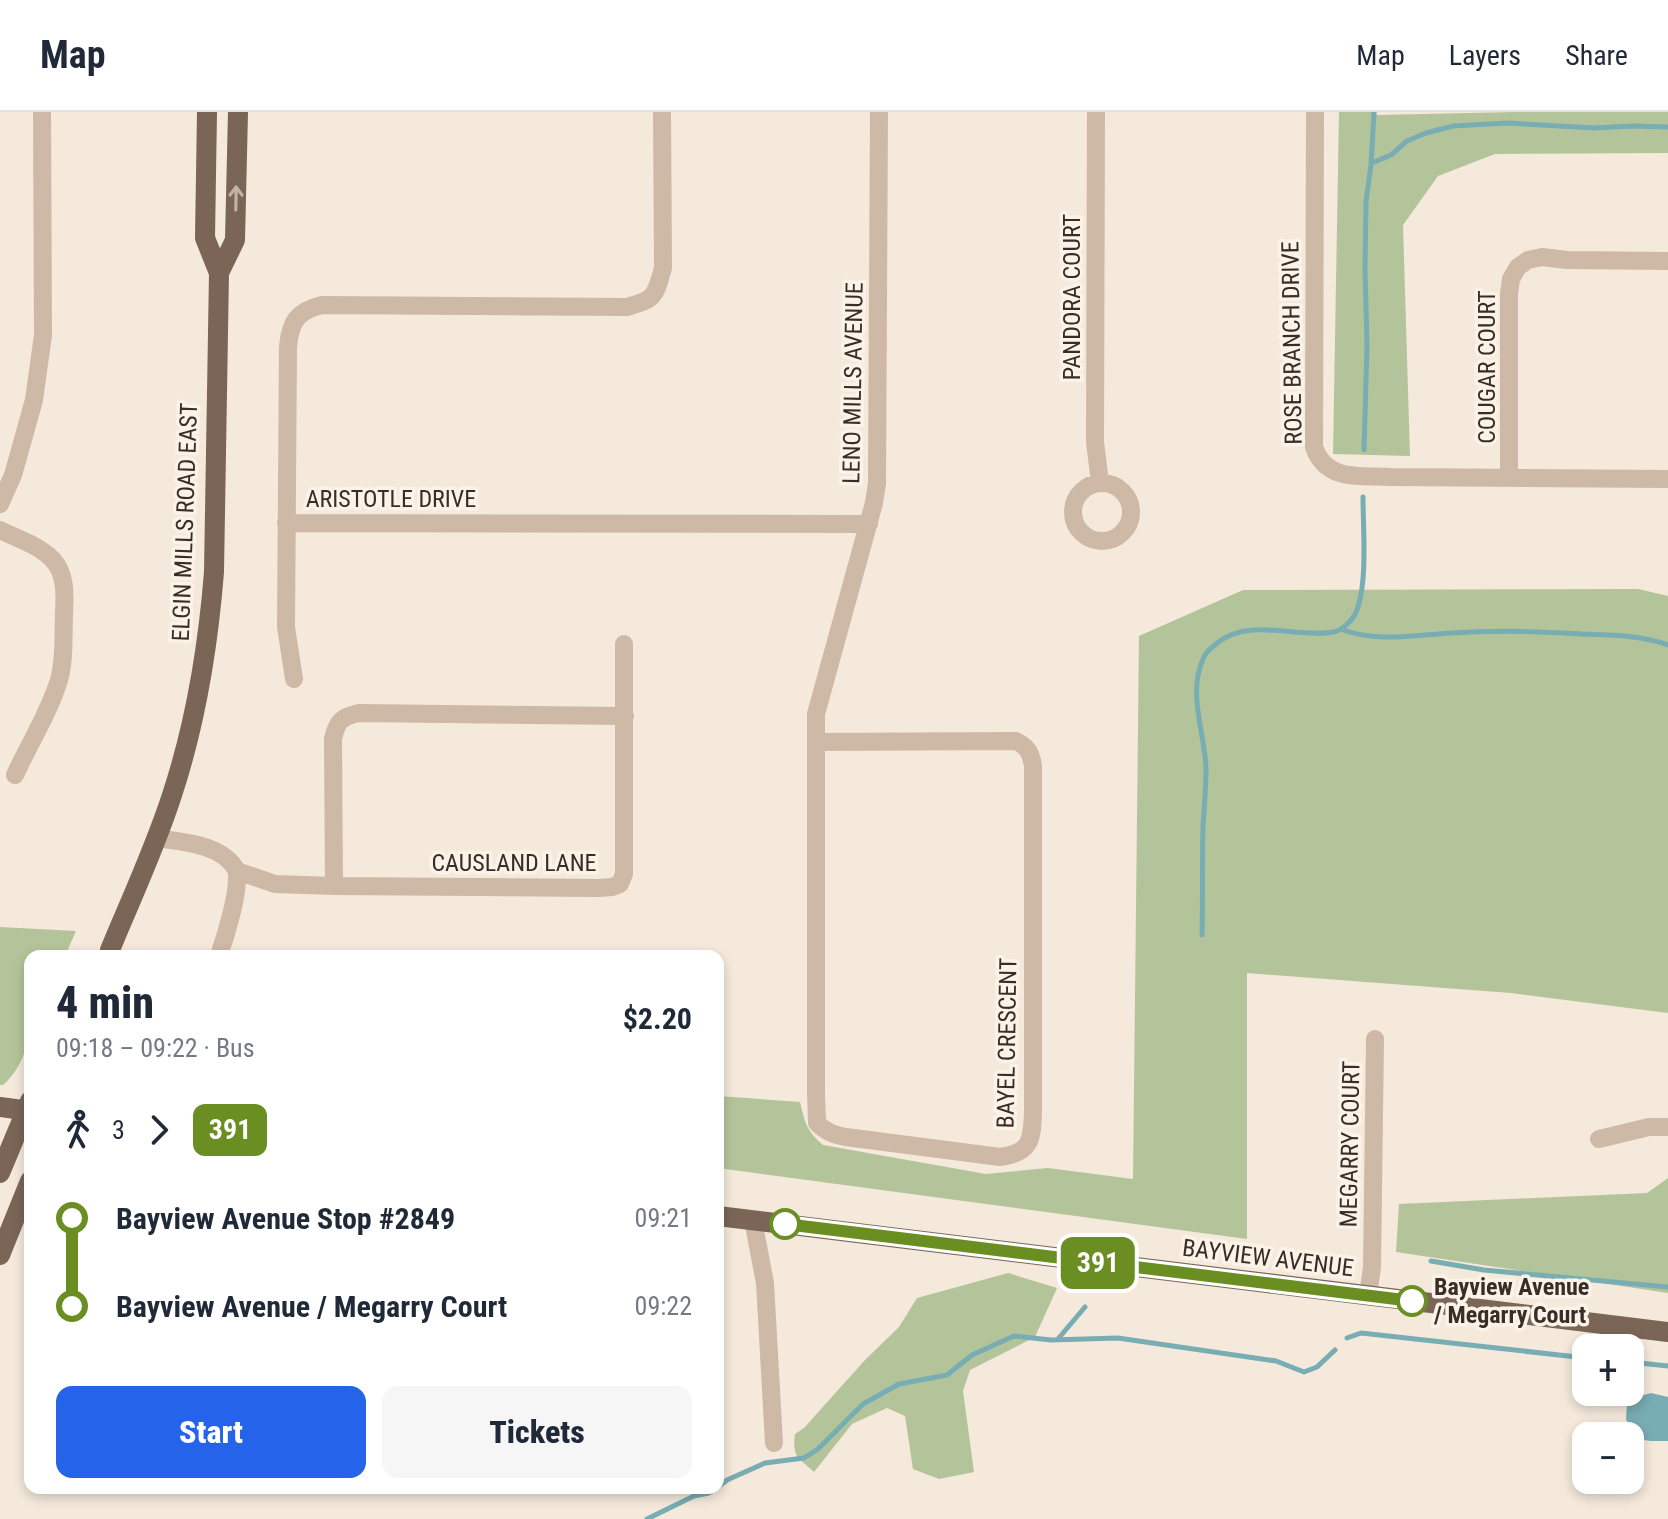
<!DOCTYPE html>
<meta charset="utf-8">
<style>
body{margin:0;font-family:"Roboto Condensed",sans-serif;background:#f6f6f7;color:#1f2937;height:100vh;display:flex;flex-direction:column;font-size:30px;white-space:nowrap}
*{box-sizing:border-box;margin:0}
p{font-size:26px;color:#747a83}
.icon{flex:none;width:44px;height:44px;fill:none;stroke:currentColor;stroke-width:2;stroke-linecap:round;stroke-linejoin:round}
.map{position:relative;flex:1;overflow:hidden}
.sheet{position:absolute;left:24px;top:838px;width:700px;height:544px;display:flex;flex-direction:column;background:#fff;border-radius:16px;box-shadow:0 4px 12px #0003}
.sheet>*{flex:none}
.badge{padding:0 16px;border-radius:12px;font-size:28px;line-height:52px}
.fabs{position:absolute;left:1572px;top:1222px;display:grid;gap:16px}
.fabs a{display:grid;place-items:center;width:72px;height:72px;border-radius:16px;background:#fff;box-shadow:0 4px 12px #0003;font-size:40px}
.map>.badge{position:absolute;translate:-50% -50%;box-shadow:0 0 0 4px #fff}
.legs{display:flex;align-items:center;gap:12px;height:88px;padding:0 32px;font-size:26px}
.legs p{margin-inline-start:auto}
.head{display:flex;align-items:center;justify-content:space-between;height:136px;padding:0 32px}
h1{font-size:44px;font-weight:800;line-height:60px}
.action{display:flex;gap:16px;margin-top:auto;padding:16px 32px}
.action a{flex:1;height:92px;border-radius:16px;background:#2563eb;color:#fff;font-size:32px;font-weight:800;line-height:92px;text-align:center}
.action a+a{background:#f6f6f7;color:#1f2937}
ul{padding:0 32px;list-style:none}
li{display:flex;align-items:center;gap:28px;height:88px;font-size:30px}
li i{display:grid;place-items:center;width:12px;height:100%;margin:0 10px;background:currentColor}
li i::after{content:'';width:20px;height:20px;margin:-10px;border:6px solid;border-radius:50%;background:#fff}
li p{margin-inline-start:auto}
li:first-child i{background:linear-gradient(#0000 50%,currentColor 0)}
li:last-child i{background:linear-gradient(currentColor 50%,#0000 0)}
header{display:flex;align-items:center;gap:48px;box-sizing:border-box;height:112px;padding:0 40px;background:#fff;border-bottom:2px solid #e0e1e3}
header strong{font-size:38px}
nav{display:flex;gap:44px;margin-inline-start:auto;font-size:28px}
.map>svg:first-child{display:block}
.green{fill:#b4c49a}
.water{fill:#78adb3}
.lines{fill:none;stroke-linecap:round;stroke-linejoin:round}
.stream{stroke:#78adb3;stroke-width:5}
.minor{stroke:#cdb9a6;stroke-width:18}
.major{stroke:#7b6557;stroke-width:20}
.oneway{stroke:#c1b3a7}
.line-1-casing{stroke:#fff;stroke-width:18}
.line-1{stroke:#6b8e23;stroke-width:12}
.stop-1-dot{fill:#fff;stroke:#6b8e23;stroke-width:4}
.labels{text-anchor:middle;stroke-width:7;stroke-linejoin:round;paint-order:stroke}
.street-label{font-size:24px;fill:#382d27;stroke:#fbf3e8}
.stop-label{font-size:24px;font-weight:bold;fill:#382d27;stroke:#fbf3e8;text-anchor:start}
</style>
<header>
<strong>Map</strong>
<nav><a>Map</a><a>Layers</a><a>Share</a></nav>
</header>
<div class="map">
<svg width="1668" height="1407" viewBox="0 0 1668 1407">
<rect width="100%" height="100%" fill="#f4e9db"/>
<path class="green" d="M1339,0H1376L1377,3L1515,0H1668V41L1495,42L1438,64L1403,113L1410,344L1333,342Z
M1638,477L1668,484V901L1511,881L1247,861V1127L718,1056V984L800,990C805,1011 806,1018 823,1033L986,1062L1048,1056L1133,1067L1139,524L1243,478Z
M0,815L76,819L65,844H30C30,887 39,942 3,973H0Z
M1668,1066V1181L1396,1140L1399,1092L1647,1081Z
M1008,1161L1057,1176L1035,1225L970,1258L963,1279L974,1360L939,1367L913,1357L905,1304L887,1296L852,1312L814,1360C798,1345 792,1345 795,1322L804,1316L865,1248L899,1215L917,1186Z"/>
<path class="water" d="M1651,1281L1668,1285V1329H1651L1636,1327L1626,1307L1627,1292L1637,1285Z"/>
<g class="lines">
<path class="stream" d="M1372,51L1391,43L1407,29L1426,21L1453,14L1507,11L1594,16L1632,14L1668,15
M1364,338L1367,233L1365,158L1366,89L1371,53L1374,0
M1341,517C1375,531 1415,523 1451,521C1495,518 1539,519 1582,522C1611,523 1640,523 1668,533
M1202,823C1203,787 1202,750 1203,714C1204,696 1206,677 1206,659C1206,622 1186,582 1204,545C1206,540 1211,536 1216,532C1248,504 1296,527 1334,520C1342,518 1353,508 1356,500C1368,472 1363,417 1363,385
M1431,1149L1484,1158L1668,1175
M1347,1226L1361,1221L1586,1246
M1058,1227L1085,1195
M1630,1250L1668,1254
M718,1375L727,1368L765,1351L804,1346L818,1337L863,1292L899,1272L947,1263L972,1243L1014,1224L1051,1228L1118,1226L1276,1249L1304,1260L1317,1255L1335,1238
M647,1407L694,1384L709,1381L716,1376"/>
<path class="minor" d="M1096,0L1095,330L1100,371
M1315,0L1314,335C1326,370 1360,363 1391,365L1668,367
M1509,366V182L1511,167L1518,155L1528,148L1542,145L1567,148L1668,149
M1073 400a29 29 0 1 1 58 0a29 29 0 1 1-58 0Z
M0,392L13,363L34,288L43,223L42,0
M286,411L869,412
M0,418C18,427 39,433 53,448C66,462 65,483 64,501C63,523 65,547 59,568C49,601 29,632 15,663
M294,567L286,515L288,235C290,210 297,199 322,193L627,195C656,187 655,184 663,156L662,0
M816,630L1016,629C1028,635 1031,641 1033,654V1000C1032,1028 1031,1041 1000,1045L846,1025C834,1023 826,1020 817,1011L816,980V602L874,391L877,371L879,0
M156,726C183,730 223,732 237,759L275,772L334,774L599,776L612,775L620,772L624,762V532
M334,774L333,627C337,609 341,605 359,601L625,604
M220,844C220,837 223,832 225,825C231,804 238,781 237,759
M1599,1027L1649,1015H1668
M753,1108L765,1171L774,1331
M1368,1184L1372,1155L1375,927"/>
<path class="major" d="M219,161L235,128L238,0
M110,844V838C131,787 155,736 172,683C196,610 208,536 214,460L219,161L205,126L207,0
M0,995L30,999
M0,1061L30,989
M718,1104L1668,1220
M0,1143L30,1069"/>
</g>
<defs><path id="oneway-shaft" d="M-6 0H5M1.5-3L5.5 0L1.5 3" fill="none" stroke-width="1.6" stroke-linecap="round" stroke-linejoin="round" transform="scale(2)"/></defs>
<use class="oneway" href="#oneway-shaft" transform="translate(236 86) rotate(-89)"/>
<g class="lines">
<defs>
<path id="line-1" d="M785,1112L1412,1189"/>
</defs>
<use href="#line-1" class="line-1-casing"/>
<use href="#line-1" class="line-1"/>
</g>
<g class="stop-1-dot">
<circle cx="785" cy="1112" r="14"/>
<circle cx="1412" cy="1189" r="14"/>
</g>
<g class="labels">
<g class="street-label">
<text transform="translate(1072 185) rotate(-90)" y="8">PANDORA COURT</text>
<text transform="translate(1292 231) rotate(-91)" y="8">ROSE BRANCH DRIVE</text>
<text transform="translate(1487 255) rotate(-90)" y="8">COUGAR COURT</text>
<text transform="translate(853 271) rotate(-89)" y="8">LENO MILLS AVENUE</text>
<text x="391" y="395">ARISTOTLE DRIVE</text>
<text transform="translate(185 410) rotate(-88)" y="8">ELGIN MILLS ROAD EAST</text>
<text x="514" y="759">CAUSLAND LANE</text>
<text transform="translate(1007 931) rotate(-89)" y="8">BAYEL CRESCENT</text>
<text transform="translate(1350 1032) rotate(-89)" y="8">MEGARRY COURT</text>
<text transform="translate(1268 1146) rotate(7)" y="8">BAYVIEW AVENUE</text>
</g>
<g class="stop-label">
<text x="1434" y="1183">Bayview Avenue<tspan x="1434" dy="28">/ Megarry Court</tspan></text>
</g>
</g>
</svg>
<div class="fabs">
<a>+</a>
<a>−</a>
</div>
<b class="badge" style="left:1098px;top:1151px;background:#6b8e23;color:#fff">391</b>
<section class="sheet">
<div class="head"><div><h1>4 min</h1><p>09:18 – 09:22 · Bus</p></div><b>$2.20</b></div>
<div class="legs"><svg class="icon" aria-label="walk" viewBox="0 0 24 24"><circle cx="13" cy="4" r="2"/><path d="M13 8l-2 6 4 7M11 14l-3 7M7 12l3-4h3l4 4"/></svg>3<svg class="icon" aria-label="forward" viewBox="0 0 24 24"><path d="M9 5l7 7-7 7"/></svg><b class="badge" style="background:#6b8e23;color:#fff">391</b></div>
<ul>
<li><i style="color:#6b8e23"></i><b>Bayview Avenue Stop #2849</b><p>09:21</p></li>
<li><i style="color:#6b8e23"></i><b>Bayview Avenue / Megarry Court</b><p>09:22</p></li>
</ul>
<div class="action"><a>Start</a><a>Tickets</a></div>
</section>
</div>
